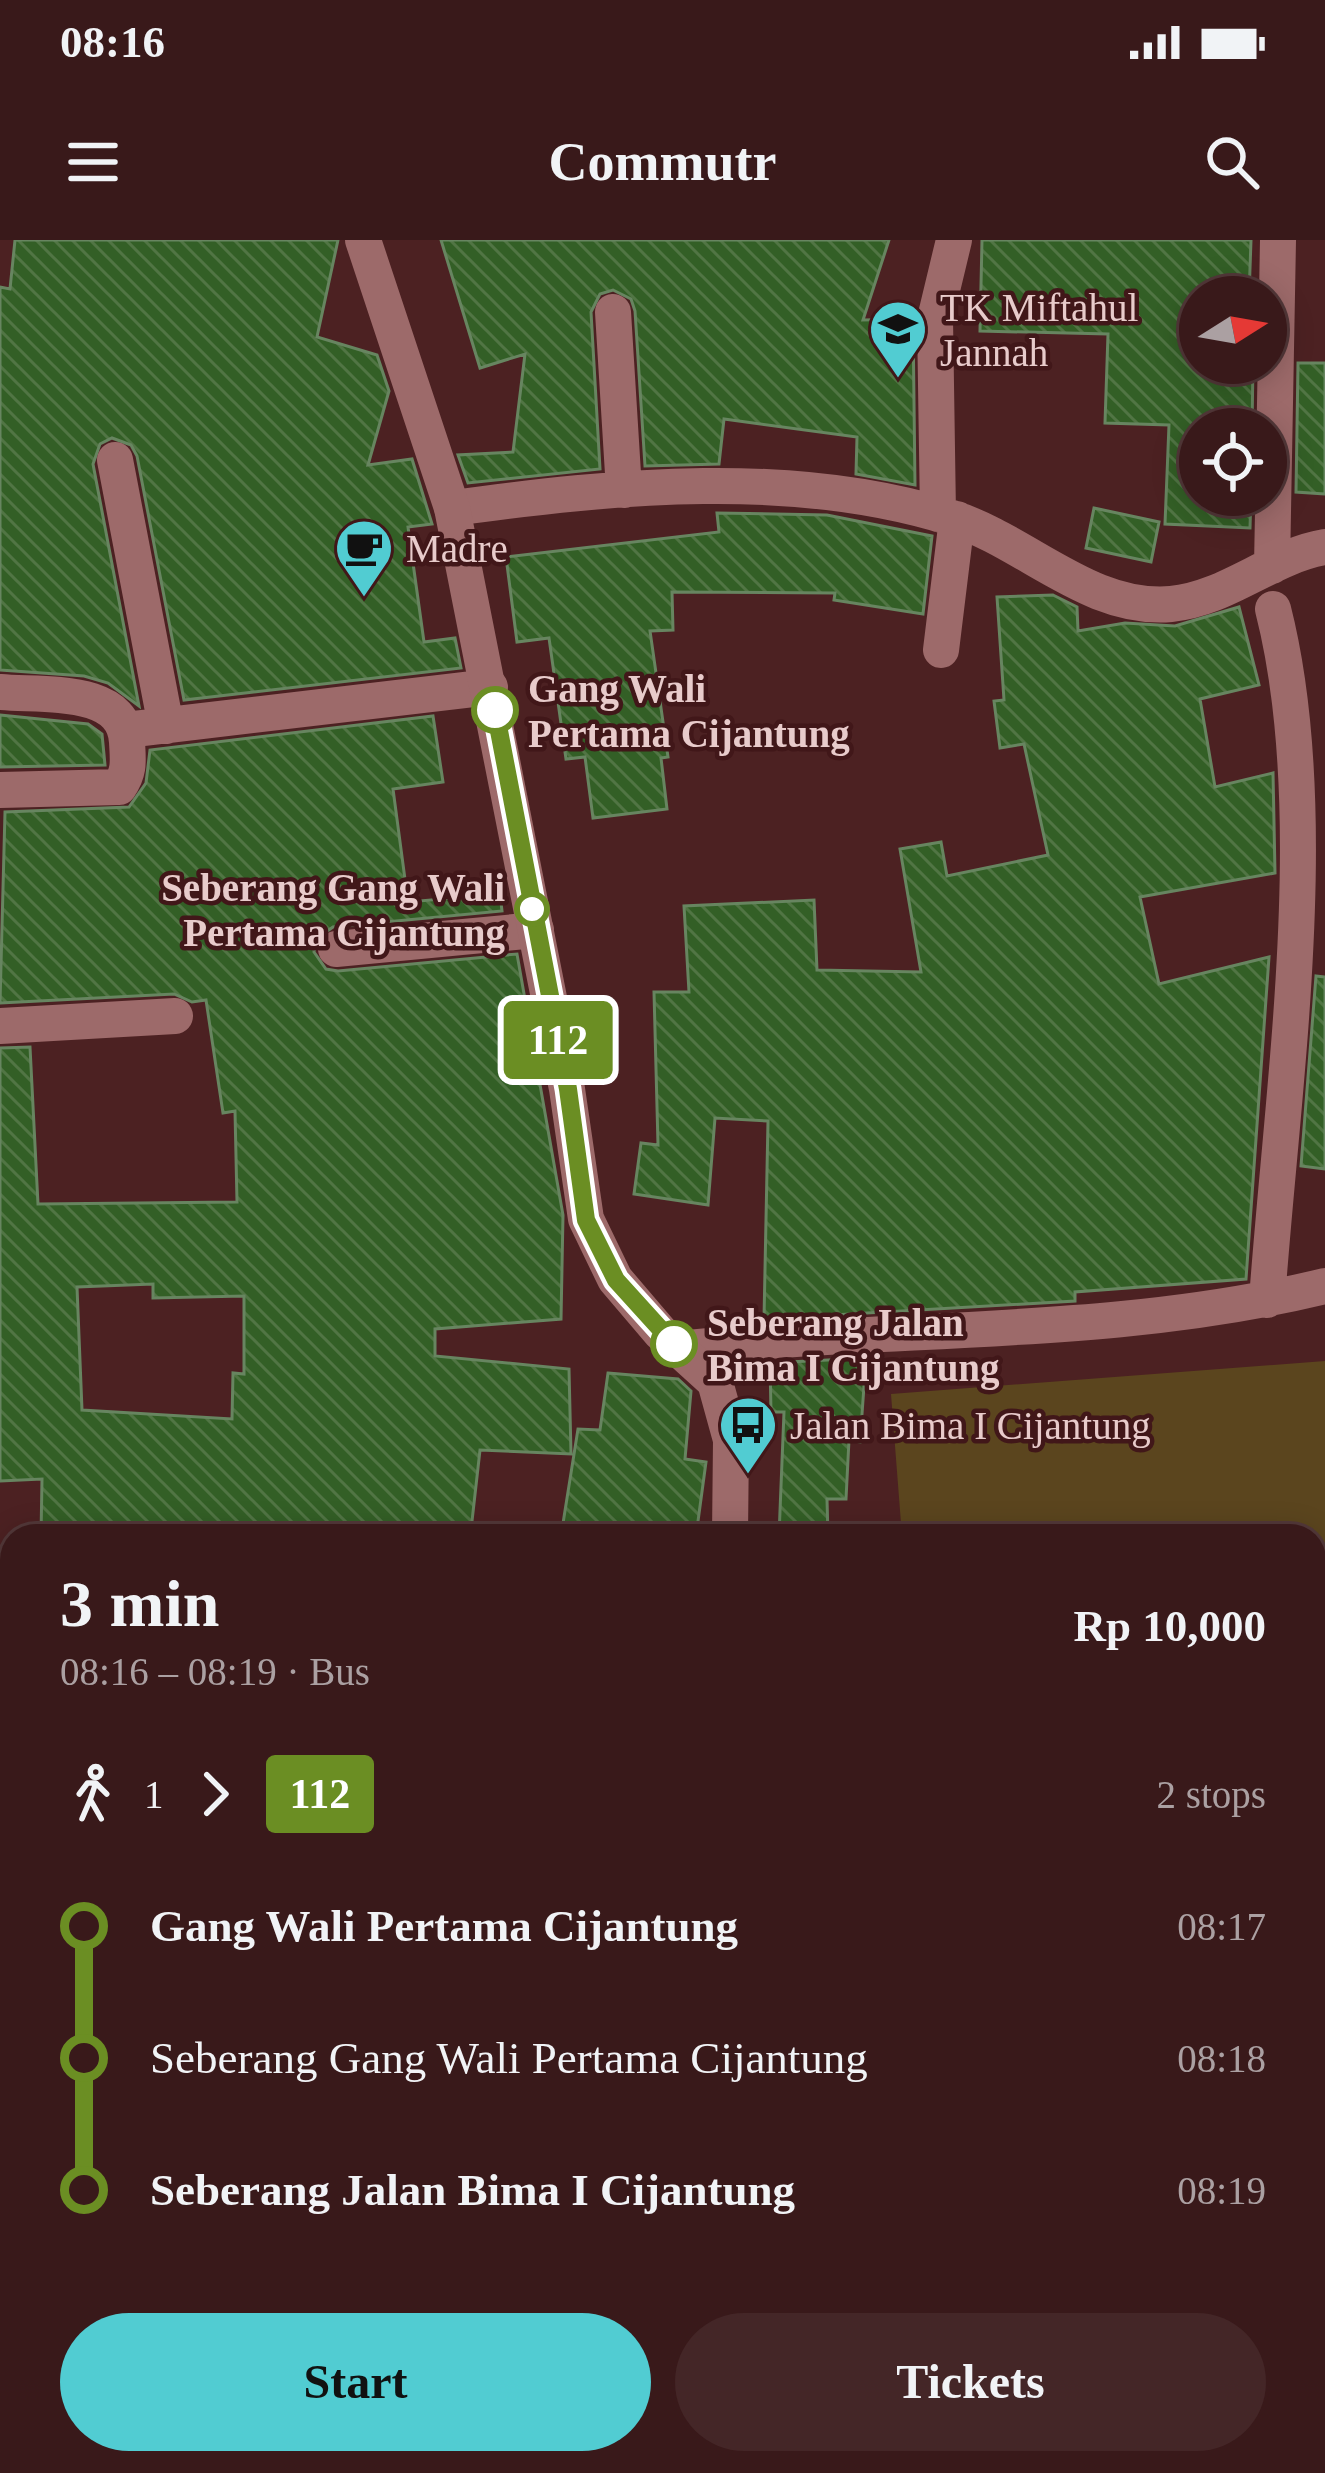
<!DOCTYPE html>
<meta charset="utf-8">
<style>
body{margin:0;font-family:"Times New Roman",serif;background:#442627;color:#f1f3f6;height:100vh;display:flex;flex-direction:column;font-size:45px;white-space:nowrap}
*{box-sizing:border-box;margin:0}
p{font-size:39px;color:#aba0a2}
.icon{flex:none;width:66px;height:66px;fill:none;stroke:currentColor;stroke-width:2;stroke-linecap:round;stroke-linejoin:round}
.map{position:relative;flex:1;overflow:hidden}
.details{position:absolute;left:0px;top:1284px;width:1326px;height:951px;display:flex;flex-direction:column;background:#39191a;border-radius:36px 36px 0 0;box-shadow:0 6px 30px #0003,0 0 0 3px #533839}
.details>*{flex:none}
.badge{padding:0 24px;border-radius:9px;font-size:42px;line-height:78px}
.needle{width:78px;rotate:79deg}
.controls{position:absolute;left:1179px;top:36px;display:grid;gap:24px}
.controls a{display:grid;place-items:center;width:108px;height:108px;border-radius:50%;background:#39191a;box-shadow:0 6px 30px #0003,0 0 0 3px #533839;font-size:60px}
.map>.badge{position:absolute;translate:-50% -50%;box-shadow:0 0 0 6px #fff}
.legs{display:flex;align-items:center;gap:18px;height:132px;padding:0 60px;font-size:39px}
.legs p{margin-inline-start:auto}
.summary{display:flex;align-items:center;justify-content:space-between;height:204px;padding:0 60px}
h1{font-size:66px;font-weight:800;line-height:90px}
.button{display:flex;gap:24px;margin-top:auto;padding:24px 60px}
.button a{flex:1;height:138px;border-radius:72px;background:#51ccd2;color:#111;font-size:48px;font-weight:800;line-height:138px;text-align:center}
.button a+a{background:#442627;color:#f1f3f6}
ul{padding:0 60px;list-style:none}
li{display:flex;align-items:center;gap:42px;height:132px;font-size:45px}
li i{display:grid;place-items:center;width:18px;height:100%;margin:0 15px;background:currentColor}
li i::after{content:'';width:30px;height:30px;margin:-15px;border:9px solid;border-radius:50%;background:#39191a}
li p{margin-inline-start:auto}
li:first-child i{background:linear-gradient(#0000 50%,currentColor 0)}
li:last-child i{background:linear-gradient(currentColor 50%,#0000 0)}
.status{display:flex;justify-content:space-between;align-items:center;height:84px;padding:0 60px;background:#39191a;direction:ltr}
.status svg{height:33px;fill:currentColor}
header{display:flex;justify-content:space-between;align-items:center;height:156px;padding:0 60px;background:#39191a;font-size:54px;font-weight:800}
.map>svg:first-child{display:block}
.grass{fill:#5b451e}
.building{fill:url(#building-back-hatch);stroke:#678560;stroke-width:3;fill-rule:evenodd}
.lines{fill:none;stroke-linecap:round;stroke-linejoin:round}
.street{stroke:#9d6a6a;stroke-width:36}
.secondary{stroke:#9d6a6a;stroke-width:36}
.line-1-casing{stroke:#fff;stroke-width:27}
.line-1{stroke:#6b8e23;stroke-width:18}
.stop-1-dot{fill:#fff;stroke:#6b8e23;stroke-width:6}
.labels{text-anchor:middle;stroke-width:9;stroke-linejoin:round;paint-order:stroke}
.poi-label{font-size:39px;fill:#e8cbcb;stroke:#411719;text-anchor:start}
.stop-label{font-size:39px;font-weight:bold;fill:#e8cbcb;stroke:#411719;text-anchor:start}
</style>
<div class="status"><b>08:16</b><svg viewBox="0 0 49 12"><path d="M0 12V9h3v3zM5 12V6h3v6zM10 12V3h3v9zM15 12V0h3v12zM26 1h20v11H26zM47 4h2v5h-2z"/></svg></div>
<header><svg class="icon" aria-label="menu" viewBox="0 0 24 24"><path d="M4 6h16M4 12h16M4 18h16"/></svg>Commutr<svg class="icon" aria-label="search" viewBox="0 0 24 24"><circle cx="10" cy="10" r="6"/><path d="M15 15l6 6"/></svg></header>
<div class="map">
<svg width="1325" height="2233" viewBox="0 0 1325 2233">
<defs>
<pattern id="building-back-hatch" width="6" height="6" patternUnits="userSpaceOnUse" patternTransform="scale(3)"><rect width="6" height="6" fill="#335f26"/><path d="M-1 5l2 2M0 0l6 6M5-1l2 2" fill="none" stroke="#517544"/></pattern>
</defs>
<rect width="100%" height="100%" fill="#4c2122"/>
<path class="grass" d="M1325,1121V1750L1314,1751V1296H902L891,1154Z"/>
<path class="building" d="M15,0H338L317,97L377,115L389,151L368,225L412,219L432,284L408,287L424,402L455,398L461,428L184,460L137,216L131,205L112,198L100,204L93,224L139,466L108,443L84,436L0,430V47L10,49Z
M441,0H889L863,80L913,79L915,245L856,234L857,197L724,179L719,224L645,226L635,71L631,59L613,50L600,54L591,72L600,229L468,243L458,215L513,212L525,114L480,128Z
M982,0H1251L1249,57H1200V123H1253L1252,189H1200V255H1251L1250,288L1165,284L1169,185L1105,183L1108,94L980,91Z
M1298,123H1325V254L1296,252Z
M1094,268L1159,282L1151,322L1086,308Z
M717,273L827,275L932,296L923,374L834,360L835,353L672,352L673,390L650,391L668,517L661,518L667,569L593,578L585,517L566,519L549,398L517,402L506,317L719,292Z
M1053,355L1077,367L1078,391L1125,383L1175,386L1239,367L1259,445L1200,459L1215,547L1273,533L1275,633L1140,657L1159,744L1269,717L1246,1039L1075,1052V1061L764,1079L768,881L715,878L708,965L634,954L641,903L658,905L654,752H689L684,666L814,660L817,730L921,732L900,609L941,602L947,636L1048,615L1024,504L1000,508L994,461L1004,460L997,357Z
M0,475L88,484L102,494L105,525L0,527Z
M433,476L443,542L393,549L408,662L500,654L502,671L333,687L316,699L314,712L326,729L338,731L517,714L563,975L561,1079L435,1089V1116L569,1129L571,1214L480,1210L471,1290L453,1288L452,1296H41L42,1239L0,1241V808L30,807L38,964L237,962L235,871L223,873L206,760L192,762L174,754L0,763L5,572L129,567L146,543L150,510ZM153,1044V1058L244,1056V1134L233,1133L232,1179L82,1170L77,1047Z
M1316,736L1325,737V929L1301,926Z
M866,1118L860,1202L849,1200L846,1259H827L828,1296H779L784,1172H771L770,1123Z
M608,1133L678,1139L691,1151L685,1219L706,1222L696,1296H561L578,1189L600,1190Z"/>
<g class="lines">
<path class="street" d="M613,72L624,250
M115,220L166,486
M452,268C615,246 793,228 952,278C1026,301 1089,371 1171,364C1227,359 1271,316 1325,307
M938,274L935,79L954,0
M1272,326L1278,0
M941,410L957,279
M0,452C42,456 124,446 127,502C128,521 130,531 119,547L0,550
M126,490L490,447
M336,709L536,690
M0,786L175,776
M1267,1060C1282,849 1325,573 1273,369
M678,1109C895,1085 1112,1098 1325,1046
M1314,1834L1325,1833
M0,1852L12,1855
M675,2233V2223"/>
<path class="secondary" d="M363,0L452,268L567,849L586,979L615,1039L661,1093L715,1142L731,1200L730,1296
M1204,2223L1209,2233"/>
</g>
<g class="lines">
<defs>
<path id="line-1" d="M495,470L568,849L586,980L616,1040L674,1104"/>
</defs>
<use href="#line-1" class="line-1-casing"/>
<use href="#line-1" class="line-1"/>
</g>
<defs>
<symbol id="school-pin" viewBox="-11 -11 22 30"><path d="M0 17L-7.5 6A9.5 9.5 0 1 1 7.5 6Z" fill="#51ccd2" stroke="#411719"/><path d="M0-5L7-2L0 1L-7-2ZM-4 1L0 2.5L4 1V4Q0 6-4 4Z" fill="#111"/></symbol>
<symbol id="cafe-pin" viewBox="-11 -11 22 30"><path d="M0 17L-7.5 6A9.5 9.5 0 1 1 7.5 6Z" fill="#51ccd2" stroke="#411719"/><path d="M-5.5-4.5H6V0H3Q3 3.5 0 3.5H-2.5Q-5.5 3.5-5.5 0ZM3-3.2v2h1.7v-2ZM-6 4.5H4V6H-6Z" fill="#111"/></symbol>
<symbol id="bus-pin" viewBox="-11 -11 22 30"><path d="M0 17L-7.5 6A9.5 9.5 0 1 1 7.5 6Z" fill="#51ccd2" stroke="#411719"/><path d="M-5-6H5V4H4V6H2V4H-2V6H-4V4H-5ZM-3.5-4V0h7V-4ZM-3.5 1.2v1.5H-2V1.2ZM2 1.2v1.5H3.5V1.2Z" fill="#111"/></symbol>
</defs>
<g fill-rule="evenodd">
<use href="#school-pin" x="865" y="56" width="66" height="90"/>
<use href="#cafe-pin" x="331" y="275" width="66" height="90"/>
<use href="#bus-pin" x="715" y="1152" width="66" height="90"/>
</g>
<g class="stop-1-dot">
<circle cx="495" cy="470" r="21"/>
<circle cx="532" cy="669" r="15"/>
<circle cx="674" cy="1104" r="21"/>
</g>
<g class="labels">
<g class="poi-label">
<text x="940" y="81">TK Miftahul<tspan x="940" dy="45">Jannah</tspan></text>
<text x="406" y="322">Madre</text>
<text x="790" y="1199">Jalan Bima I Cijantung</text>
</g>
<g class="stop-label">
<text x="528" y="462">Gang Wali<tspan x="528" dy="45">Pertama Cijantung</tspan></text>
<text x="505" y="661" text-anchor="end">Seberang Gang Wali<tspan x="505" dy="45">Pertama Cijantung</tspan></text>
<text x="707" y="1096">Seberang Jalan<tspan x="707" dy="45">Bima I Cijantung</tspan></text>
</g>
</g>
</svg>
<div class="controls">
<a><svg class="needle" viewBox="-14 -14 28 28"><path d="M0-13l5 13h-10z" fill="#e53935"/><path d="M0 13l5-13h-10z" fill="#aba0a2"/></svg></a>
<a><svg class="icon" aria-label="locate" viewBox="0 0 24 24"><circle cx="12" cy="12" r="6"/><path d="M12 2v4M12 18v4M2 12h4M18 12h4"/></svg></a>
</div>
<b class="badge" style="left:558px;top:800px;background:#6b8e23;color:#fff">112</b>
<section class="details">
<div class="summary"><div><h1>3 min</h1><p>08:16 – 08:19 · Bus</p></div><b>Rp 10,000</b></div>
<div class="legs"><svg class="icon" aria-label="walk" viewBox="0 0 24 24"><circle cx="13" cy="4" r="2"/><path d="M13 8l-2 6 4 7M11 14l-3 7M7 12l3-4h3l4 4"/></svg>1<svg class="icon" aria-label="forward" viewBox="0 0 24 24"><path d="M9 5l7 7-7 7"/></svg><b class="badge" style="background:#6b8e23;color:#fff">112</b><p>2 stops</p></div>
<ul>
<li><i style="color:#6b8e23"></i><b>Gang Wali Pertama Cijantung</b><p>08:17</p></li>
<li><i style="color:#6b8e23"></i><span>Seberang Gang Wali Pertama Cijantung</span><p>08:18</p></li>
<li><i style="color:#6b8e23"></i><b>Seberang Jalan Bima I Cijantung</b><p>08:19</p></li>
</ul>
<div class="button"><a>Start</a><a>Tickets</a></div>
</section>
</div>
